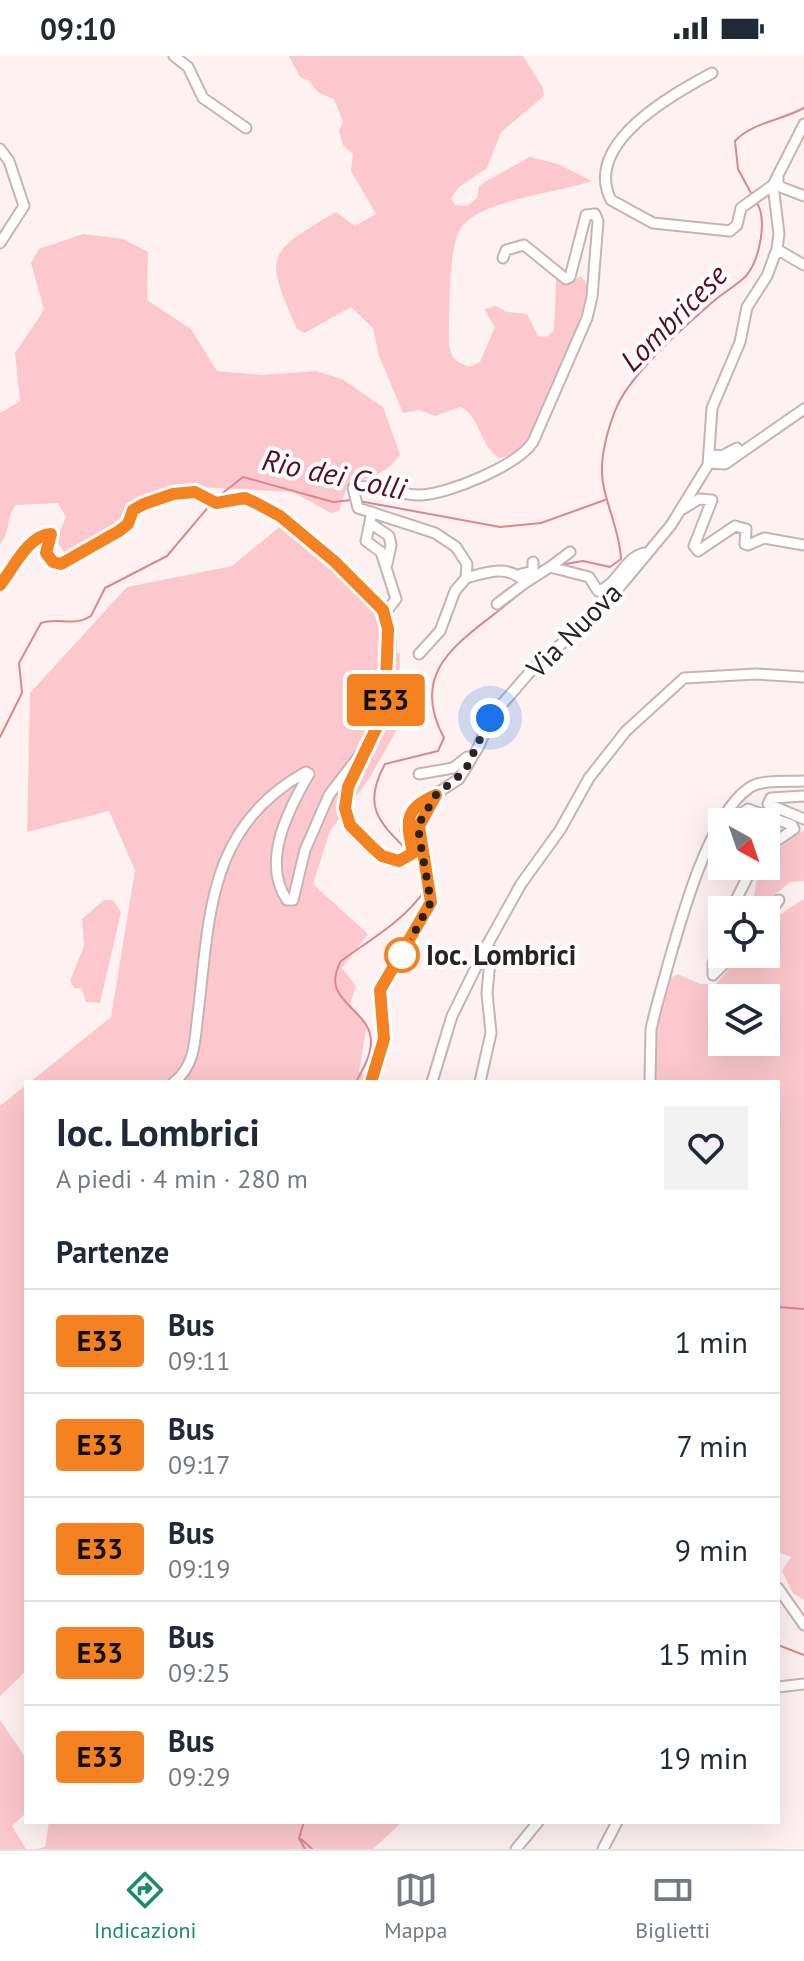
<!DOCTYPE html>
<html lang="it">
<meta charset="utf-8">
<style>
body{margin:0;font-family:"PT Sans",sans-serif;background:#f2f2f3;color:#1f2937;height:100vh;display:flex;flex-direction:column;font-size:30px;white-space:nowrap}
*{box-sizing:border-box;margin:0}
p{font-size:26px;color:#747a83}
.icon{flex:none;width:44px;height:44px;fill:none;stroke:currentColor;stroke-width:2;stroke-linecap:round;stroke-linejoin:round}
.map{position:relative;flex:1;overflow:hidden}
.side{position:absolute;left:24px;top:1024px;width:756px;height:744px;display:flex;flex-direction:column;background:#fff;border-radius:0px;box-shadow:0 8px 32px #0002}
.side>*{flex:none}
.badge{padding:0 16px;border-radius:6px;font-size:28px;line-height:52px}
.needle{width:52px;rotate:140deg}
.fabs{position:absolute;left:708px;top:752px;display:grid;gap:16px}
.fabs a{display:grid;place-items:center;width:72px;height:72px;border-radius:0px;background:#fff;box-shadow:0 8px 32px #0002;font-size:40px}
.you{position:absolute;width:40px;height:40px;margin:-20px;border:6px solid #fff;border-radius:50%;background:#1a73e8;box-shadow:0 0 0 12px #1a73e833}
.map>.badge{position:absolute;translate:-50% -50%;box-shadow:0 0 0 4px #fff}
h2{padding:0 32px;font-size:30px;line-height:72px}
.round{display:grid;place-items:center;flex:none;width:84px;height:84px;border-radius:0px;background:#f2f2f3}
.summary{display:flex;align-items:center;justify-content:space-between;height:136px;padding:0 32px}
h1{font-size:38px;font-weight:700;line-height:60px}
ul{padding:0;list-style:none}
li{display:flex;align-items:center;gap:24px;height:104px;padding:0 32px;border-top:2px solid #e0e1e3}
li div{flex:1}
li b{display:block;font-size:30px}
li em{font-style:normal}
li .badge{min-width:88px;font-weight:700;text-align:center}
.status{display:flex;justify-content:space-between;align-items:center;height:56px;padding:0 40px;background:#fff;direction:ltr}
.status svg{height:22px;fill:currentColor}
.menu{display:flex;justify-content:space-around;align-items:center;height:112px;border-top:2px solid #e0e1e3;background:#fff;font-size:22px;color:#747a83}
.menu a{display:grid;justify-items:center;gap:4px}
.menu .active{color:#1c8b6a}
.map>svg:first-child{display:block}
.green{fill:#fcc8cd;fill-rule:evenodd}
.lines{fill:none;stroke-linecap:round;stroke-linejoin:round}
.stream{stroke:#dd8690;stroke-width:2}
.minor-casing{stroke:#c6b4b5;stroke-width:13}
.minor{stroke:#fff;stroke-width:9}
.line-casing{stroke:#fff;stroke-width:18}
.line{stroke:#f58220;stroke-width:12}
.walk{stroke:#292223;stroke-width:8;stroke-dasharray:0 14.4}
.stop-dot{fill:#fff;stroke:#f58220;stroke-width:4}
.labels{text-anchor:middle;stroke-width:8;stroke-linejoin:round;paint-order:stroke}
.street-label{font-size:28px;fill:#292223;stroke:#fff}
.stop-label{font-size:28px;font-weight:bold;fill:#292223;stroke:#fff;text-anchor:start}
.water-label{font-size:30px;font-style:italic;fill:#5a0c20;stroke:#fff}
</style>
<div class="status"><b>09:10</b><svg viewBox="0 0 49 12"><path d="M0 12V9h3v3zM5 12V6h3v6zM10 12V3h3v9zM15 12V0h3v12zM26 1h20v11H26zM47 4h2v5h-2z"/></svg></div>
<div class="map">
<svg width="804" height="1793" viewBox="0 0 804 1793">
<rect width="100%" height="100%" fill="#fdf1f2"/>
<path class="green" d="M289,0H523L543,32L544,40L501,76L487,112L459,131L451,142L455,149L467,150L477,142L479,130L486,125L530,101L558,108L592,125C562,136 476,144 460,174C449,193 450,243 449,266C449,287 445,303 469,311L480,306L495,271L484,253L496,250L507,256L527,258L538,280L546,282L554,274L556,224L571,226L581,220L588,230C587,253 541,369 526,388C519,397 511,400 499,402C479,389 481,361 460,351L435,360L420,354L403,357L379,300L373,272L351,251L305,277L297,273C263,197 267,197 336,156L355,170L376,158L351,115L353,98L343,90L339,74L343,66L334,43L319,37L308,24L300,21Z
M83,178L123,183L148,196L147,244L191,273L217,315L262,319L316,315L342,323L383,351L400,398C389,418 367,422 347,430L339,455L331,457L293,436L181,430L155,437L130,450L115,470L65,497L56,484L66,461L58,447L16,449C6,461 11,476 0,488V357L20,345L15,297L44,254L31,207L39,193Z
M283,468L370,544L388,576L382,592L400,598L399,670L369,723L330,775L313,828L368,878L342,912L356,930L350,948L367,968L359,1016L379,1026H30L111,961L135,814L109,755L27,776L30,637L127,531L232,510Z
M804,774V825L790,826L770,843L754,840L759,810H766V801Z
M804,843V1544L793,1537L782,1515L791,1501L778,1496V1026H654V978L670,922L678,918L700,928H716L742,898H766C766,864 777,860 804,843ZM722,942H766V986H722Z
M104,844H113L121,856L100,947L86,946L82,933L74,932L70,925L84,890L82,863Z
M26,1029V1615L0,1640V1050Z
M0,1664L26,1702V1757L12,1770L26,1793H0Z
M49,1766H402L373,1793H37L45,1791Z"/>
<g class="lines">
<path class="stream" d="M752,139L738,113L735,85C751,67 782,64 804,52
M214,444L243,421L333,446L352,444
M359,445L500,471L541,467L605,444
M560,509L583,505L610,511L621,503C620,478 609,456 604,432C598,408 607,376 615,355C628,320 680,275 708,250C719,239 735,231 746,220C760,203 768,163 756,145
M0,681L22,637L19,607L41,567C59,561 74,571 91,560L105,532L167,500L210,449
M408,795C378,765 362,750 385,708L438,695L444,682C403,606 475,579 522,535
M356,1026C363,1013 371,1000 371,985C370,951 318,946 341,905C371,883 404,865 425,834L419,806L413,799
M778,1251L804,1253
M778,1589L804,1599
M304,1766L299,1782L305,1793
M301,1783L312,1793"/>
<defs>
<path id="minor" d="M174,0L188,11L203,42L246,72
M712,17C675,37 582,87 611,144L653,167L730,175L737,169L741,152L773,129
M0,93L9,105L24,150L0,187
M778,122V130L804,140
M774,200L780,195L804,209
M711,399L722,400L737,392
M709,407L725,408L804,353
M681,454L699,443L712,444L694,490L698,495L735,470L746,473L745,488L748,489L764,482L804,489
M372,456L366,485L381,496L396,543L385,557
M370,467L389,480L391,489L387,508
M51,478L46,497L53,506L61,508C80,497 101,488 119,475C127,469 127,464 133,456C139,446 159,441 170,439C200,432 197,446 216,447C226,448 235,440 245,442C271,448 374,534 385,557C395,577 388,613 387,635C385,674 341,720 345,753C348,777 381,809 405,803L413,797L406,774L414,752L459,723L479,690L490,662L536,609L588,566L623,527L671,469L708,409L712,352L740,286L747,251L767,220L777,193L779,178L773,129L804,68
M550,511L570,496
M518,519L533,515V506
M466,522C487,516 510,508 525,527L550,511L589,521L598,535C618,529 624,501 645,497
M0,529C13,513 28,479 51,478
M497,548L525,527
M419,598L440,575L455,535L466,522L467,508L456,491L435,477L358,452L353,432C381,426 396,440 421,439C449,438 518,409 533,386L587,262L592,241L598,165L595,158L586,159L570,221L566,223L524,189L506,194L503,202
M419,718L453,712L467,701
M804,740L771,742L768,748L804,763
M729,766L748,753L792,769L794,773L766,792
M731,854L753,810
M766,861L779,844
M722,886L713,907V919L734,898
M174,1026C193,1012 195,988 197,966C210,866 204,772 306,716L309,718C288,754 261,806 287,844H293L305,794L329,739L362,696
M371,1026L384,983L380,934L431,846L419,770L436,739
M432,1026L452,960L486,891L521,828L560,774L589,722L626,675L684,622L756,618L804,621
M480,1026L491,977L487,937L491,894L486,891
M650,1026L651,973L656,952C672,897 703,763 749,732C761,723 789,726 804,725
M778,1532L804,1569
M778,1631L804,1628
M516,1793L538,1766
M603,1793L617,1766"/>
</defs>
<use href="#minor" class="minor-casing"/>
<use href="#minor" class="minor"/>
</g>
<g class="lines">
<defs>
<path id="line" d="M0,529C13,513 28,479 51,478L46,497L53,506L61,508L119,475L128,468L133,454L144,448L173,438L195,436L216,447L245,442L256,447L280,460L334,505L383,554L388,573L385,654L348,731L345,752L350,769L372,791L382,800L399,805L413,797C407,767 402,753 436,739L419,770L431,846L380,934L384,983L371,1026"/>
</defs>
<use href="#line" class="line-casing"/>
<use href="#line" class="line"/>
<path class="walk" d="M402,899L431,846L419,779L420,766L436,739L465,715L490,662"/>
</g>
<circle class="stop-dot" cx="402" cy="899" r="16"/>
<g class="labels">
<g class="street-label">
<text transform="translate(574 574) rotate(-45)" y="10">Via Nuova</text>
</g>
<g class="stop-label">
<text x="426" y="909">Ioc. Lombrici</text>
</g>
<g class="water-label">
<text transform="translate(674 262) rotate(-45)" y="10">Lombricese</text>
<text transform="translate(334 419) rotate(12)" y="10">Rio dei Colli</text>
</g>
</g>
</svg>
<div class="fabs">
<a><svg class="needle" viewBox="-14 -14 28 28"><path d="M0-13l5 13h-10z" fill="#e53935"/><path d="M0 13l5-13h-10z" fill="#747a83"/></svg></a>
<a><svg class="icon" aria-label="locate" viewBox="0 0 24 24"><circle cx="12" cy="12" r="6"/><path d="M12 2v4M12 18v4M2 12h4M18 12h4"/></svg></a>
<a><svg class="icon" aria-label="layers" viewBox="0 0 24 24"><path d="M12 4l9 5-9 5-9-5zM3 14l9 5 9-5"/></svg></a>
</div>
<div class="you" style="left:490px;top:662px"></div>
<b class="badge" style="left:386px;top:644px;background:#f58220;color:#111">E33</b>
<section class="side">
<div class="summary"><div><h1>Ioc. Lombrici</h1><p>A piedi · 4 min · 280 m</p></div><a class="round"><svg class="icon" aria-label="heart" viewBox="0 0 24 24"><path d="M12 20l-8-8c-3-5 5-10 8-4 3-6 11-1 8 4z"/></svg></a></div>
<h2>Partenze</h2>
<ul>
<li><span class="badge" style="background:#f58220;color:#111">E33</span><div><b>Bus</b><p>09:11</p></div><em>1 min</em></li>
<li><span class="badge" style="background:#f58220;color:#111">E33</span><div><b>Bus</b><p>09:17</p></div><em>7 min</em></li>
<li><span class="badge" style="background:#f58220;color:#111">E33</span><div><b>Bus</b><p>09:19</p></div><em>9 min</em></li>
<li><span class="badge" style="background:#f58220;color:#111">E33</span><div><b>Bus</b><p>09:25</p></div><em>15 min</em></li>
<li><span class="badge" style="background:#f58220;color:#111">E33</span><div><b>Bus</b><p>09:29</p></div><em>19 min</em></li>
</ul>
</section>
</div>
<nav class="menu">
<a class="active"><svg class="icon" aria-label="directions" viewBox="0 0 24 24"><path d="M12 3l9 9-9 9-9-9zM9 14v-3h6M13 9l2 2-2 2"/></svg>Indicazioni</a>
<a><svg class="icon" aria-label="map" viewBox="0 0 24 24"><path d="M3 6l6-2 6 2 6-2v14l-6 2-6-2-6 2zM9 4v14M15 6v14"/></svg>Mappa</a>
<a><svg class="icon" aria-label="tickets" viewBox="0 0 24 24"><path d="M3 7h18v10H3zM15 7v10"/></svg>Biglietti</a>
</nav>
